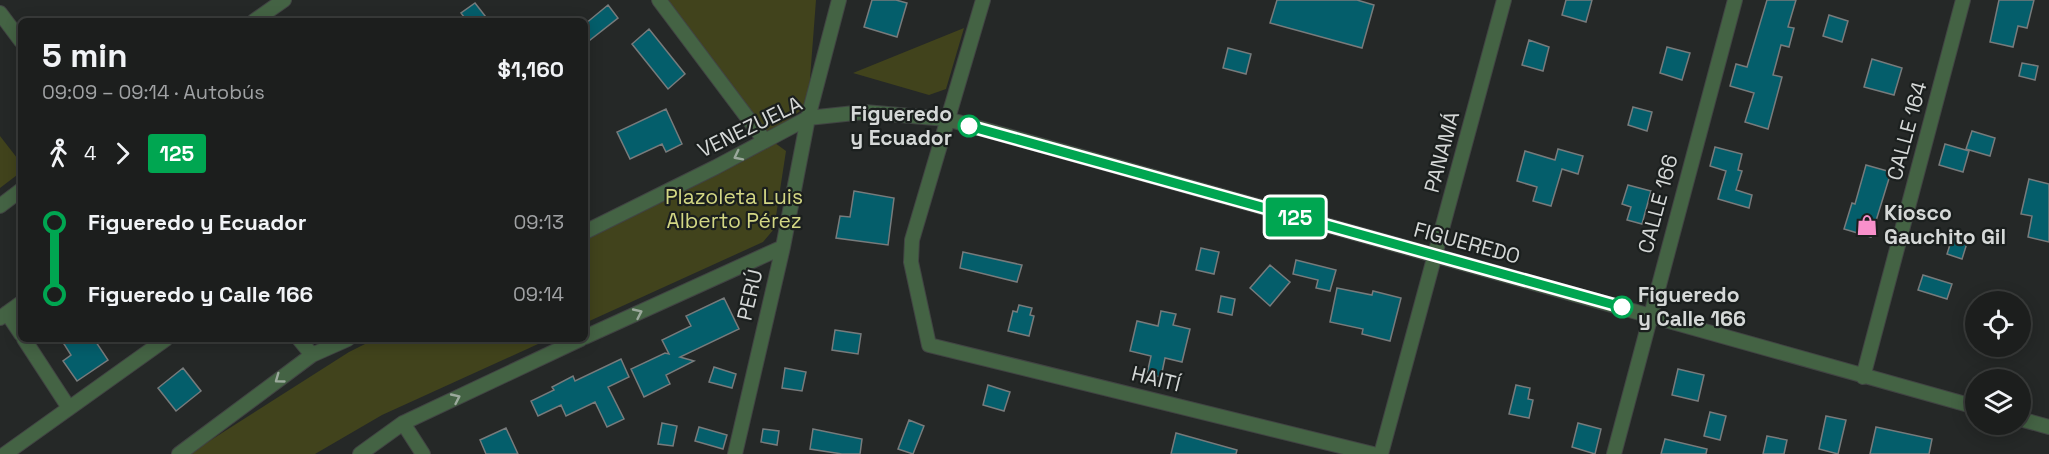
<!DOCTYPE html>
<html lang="es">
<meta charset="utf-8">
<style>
body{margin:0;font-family:"Space Grotesk",sans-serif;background:#252726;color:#f1f3f6;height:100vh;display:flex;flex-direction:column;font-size:22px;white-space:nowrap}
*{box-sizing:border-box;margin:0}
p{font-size:20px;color:#a0a2a4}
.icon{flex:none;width:33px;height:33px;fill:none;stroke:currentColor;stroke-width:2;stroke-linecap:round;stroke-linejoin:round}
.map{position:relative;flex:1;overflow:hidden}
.drawer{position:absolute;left:18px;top:18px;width:570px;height:324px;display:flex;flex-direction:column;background:#1c1e1d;border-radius:9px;box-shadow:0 3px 15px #0003,0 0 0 2px #3a3c3b}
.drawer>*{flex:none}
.badge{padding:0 12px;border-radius:4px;font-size:21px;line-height:39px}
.fabs{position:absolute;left:1965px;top:291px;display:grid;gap:12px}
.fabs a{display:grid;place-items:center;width:66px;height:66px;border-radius:50%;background:#1c1e1d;box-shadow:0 3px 15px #0003,0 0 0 2px #3a3c3b;font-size:30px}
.map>.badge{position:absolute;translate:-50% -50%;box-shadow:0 0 0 3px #fff}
.legs{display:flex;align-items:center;gap:9px;height:66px;padding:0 24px;font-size:20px}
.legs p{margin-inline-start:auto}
.summary{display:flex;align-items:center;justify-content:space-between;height:102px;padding:0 24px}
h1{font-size:33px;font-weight:700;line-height:45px}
ul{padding:0 24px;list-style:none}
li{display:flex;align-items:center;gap:21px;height:72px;font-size:22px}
li i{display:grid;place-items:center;width:9px;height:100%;margin:0 8px;background:currentColor}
li i::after{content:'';width:15px;height:15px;margin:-8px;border:4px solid;border-radius:50%;background:#1c1e1d}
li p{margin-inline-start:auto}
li:first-child i{background:linear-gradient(#0000 50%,currentColor 0)}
li:last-child i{background:linear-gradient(currentColor 50%,#0000 0)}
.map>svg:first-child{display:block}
.green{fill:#41431c}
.building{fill:#045e6b;stroke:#777b7c;stroke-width:1.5}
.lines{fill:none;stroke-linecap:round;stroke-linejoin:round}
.street-casing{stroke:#414443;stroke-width:16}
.street{stroke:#446344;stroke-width:14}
.oneway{stroke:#9ba99c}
.line-1-casing{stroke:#fff;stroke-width:14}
.line-1{stroke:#00a651;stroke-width:9}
.stop-1-dot{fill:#fff;stroke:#00a651;stroke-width:3}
.labels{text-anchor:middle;stroke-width:4.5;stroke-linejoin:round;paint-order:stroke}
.stop-label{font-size:21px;font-weight:bold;fill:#d5d8d7;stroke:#1b1f1e;text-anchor:end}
.street-label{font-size:21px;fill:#d5d8d7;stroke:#1b1f1e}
.park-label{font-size:21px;fill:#d3d784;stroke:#1b1f1e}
.poi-label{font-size:21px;font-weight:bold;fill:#d5d8d7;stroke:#1b1f1e;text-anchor:start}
</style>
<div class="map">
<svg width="2049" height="454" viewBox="0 0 2049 454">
<rect width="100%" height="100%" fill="#252827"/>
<path class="green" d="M652,0H816L808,105L759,142Z
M964,28L946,89L929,95L853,73Z
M0,136L21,163V172L0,188Z
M775,143L786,151L774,229L763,242L585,323V236Z
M375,339H549L382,415L315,454H189L349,352Z"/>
<path class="building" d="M872,0H896L907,3L897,37L864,27Z
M1277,0H1357L1374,5L1362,48L1270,23Z
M1566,0H1592L1586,22L1562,15Z
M1767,0H1796L1788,27L1794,28L1789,47L1781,45L1773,75L1782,77L1768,129L1745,122L1754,93L1730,86L1736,64L1747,67Z
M1999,0H2034L2027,28L2018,26L2013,47L1990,42Z
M475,3L489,21H467L461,13Z
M608,5L618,18L585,44V24Z
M1829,15L1848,21L1842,42L1823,36Z
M649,29L685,74L668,89L632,44Z
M1529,40L1549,47L1543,71L1522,65Z
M1667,47L1690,53L1682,80L1660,73Z
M1228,48L1251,54L1246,74L1223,68Z
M1872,59L1902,68L1894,95L1864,87Z
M2022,63L2038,66L2035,80L2019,76Z
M1633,107L1652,112L1647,131L1628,125Z
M666,109L682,144L666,152L662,144L630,159L617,132Z
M1972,131L1995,138L1990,156L1966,149Z
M1945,144L1969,151L1963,172L1939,165Z
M1715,147L1742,154L1738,170L1742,171L1736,190L1752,195L1749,208L1718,199L1726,171L1710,166Z
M1558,149L1583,156L1578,174L1562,169L1551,206L1533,201L1537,187L1517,181L1525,151L1555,160Z
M1866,165L1891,172L1871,237L1844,229L1852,203L1855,204Z
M2029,179L2049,184V242L2028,237L2032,216L2021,214Z
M1628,185L1651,191L1642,224L1627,220L1631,207L1622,204Z
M854,191L894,198L888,245L836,238L840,216L850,217Z
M1953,235L1968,240L1962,259L1947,254Z
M1201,248L1219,252L1214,274L1196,270Z
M963,252L1022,265L1017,282L960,268Z
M1296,260L1336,270L1330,291L1316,288L1318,280L1293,274Z
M1270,265L1290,282L1270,306L1250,288Z
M1923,275L1952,284L1947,299L1918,290Z
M1337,288L1372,295L1373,291L1401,298L1390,341L1362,334L1363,329L1330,322Z
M1221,296L1235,299L1232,315L1218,312Z
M724,298L739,329L680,357L694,361L666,375L670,384L644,397L631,369L665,353L669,354L662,340L691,326L686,316Z
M1019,305L1032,308L1030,315L1034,316L1029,336L1008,331L1013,311L1017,312Z
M1161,311L1176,314L1173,325L1190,329L1182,362L1165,358L1161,377L1147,374L1151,356L1130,351L1137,321L1158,326Z
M835,330L861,334L858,354L832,350Z
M72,339H94L108,360L77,381L63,361L71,355L64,344Z
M621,359L629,377L608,387L624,419L607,427L595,402L566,416L561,405L538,416L531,401L554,390L552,387L573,376L575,381Z
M714,367L736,374L732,388L709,382Z
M183,368L201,391L176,411L158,388Z
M785,368L806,372L802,391L782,388Z
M1678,369L1704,375L1698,401L1672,395Z
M988,385L1010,392L1004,411L983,405Z
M1516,385L1530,388L1528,399L1533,400L1529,418L1509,414Z
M1710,412L1726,416L1720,440L1704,436Z
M1826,416L1846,420L1838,454L1819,449Z
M909,420L924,426L913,454L898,449Z
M662,423L677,426L673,446L658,444Z
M1578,423L1601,429L1595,454L1572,447Z
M699,427L727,435L723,449L695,441Z
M1876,427L1932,439L1929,454H1870Z
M506,428L518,454H486L480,440Z
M763,429L779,431L777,445L761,442Z
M813,429L862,439L860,454H842L810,449Z
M1176,433L1237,450L1236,454H1171Z
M1767,436L1787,440L1784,454H1763Z
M1665,439L1707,449L1706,454H1661Z"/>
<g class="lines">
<defs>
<path id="street" d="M659,0L765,141
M983,0L912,240L911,262L929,345L1373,454
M0,13L21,41
M254,21L284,0
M0,206L21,190
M585,232L716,167L808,118L864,112L947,119L1976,407
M7,313L21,334
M0,318L21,303
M585,337L783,247
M24,339L69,408
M299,339L312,355
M1863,377L1963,0
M2020,419L2049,427
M403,423L423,454
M5,454L166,339
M179,454L312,355L348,339
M360,454L403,423L581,339
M735,454L783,247L808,118L839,0
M1381,454L1504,0
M1614,454L1735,0"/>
</defs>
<use href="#street" class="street-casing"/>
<use href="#street" class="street"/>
</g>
<defs><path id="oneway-chevron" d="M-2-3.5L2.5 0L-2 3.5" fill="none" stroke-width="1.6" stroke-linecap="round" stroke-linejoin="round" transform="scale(1.5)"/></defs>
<g class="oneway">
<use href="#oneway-chevron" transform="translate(738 156) rotate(153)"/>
<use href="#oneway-chevron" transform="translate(638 313) rotate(-25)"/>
<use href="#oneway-chevron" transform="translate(279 379) rotate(144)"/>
<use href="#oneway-chevron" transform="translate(456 398) rotate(-25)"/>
</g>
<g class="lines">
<defs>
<path id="line-1" d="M969,126L1622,307"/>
</defs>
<use href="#line-1" class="line-1-casing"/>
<use href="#line-1" class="line-1"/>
</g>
<defs>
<symbol id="shop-bare" viewBox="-9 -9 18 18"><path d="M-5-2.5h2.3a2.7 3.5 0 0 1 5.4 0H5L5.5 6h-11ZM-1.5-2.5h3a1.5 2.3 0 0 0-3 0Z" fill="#f890cb" stroke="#1b1f1e" stroke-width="2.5" paint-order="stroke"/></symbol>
</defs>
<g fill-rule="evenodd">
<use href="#shop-bare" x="1852" y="210" width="30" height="30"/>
</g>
<g class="stop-1-dot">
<circle cx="969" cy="126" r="10"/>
<circle cx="1622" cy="307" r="10"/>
</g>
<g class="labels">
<g class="stop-label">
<text x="952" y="121">Figueredo<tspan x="952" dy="24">y Ecuador</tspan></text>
<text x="1638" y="302" text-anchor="start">Figueredo<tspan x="1638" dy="24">y Calle 166</tspan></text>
</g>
<g class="street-label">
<text transform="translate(750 127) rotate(-26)" y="7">VENEZUELA</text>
<text transform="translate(1907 131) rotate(-75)" y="7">CALLE 164</text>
<text transform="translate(1442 152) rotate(-75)" y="7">PANAMÁ</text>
<text transform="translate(1658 204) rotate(-75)" y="7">CALLE 166</text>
<text transform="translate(1467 243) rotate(15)" y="7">FIGUEREDO</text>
<text transform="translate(750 295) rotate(-77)" y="7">PERÚ</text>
<text transform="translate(1156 379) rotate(14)" y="7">HAITÍ</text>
</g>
<g class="park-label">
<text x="734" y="204">Plazoleta Luis<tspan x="734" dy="24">Alberto Pérez</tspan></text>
</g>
<g class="poi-label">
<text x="1884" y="220">Kiosco<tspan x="1884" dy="24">Gauchito Gil</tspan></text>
</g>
</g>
</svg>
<div class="fabs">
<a><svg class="icon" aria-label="locate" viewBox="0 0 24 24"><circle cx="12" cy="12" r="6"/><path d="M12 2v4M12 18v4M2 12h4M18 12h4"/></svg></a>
<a><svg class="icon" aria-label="layers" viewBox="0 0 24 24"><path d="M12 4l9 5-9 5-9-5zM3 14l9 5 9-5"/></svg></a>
</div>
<b class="badge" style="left:1295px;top:217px;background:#00a651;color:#fff">125</b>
<section class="drawer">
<div class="summary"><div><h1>5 min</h1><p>09:09 – 09:14 · Autobús</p></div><b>$1,160</b></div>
<div class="legs"><svg class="icon" aria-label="walk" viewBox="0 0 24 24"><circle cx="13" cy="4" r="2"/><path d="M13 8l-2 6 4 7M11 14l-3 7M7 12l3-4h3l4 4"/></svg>4<svg class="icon" aria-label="forward" viewBox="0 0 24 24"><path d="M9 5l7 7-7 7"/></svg><b class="badge" style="background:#00a651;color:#fff">125</b></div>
<ul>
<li><i style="color:#00a651"></i><b>Figueredo y Ecuador</b><p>09:13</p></li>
<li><i style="color:#00a651"></i><b>Figueredo y Calle 166</b><p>09:14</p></li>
</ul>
</section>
</div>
